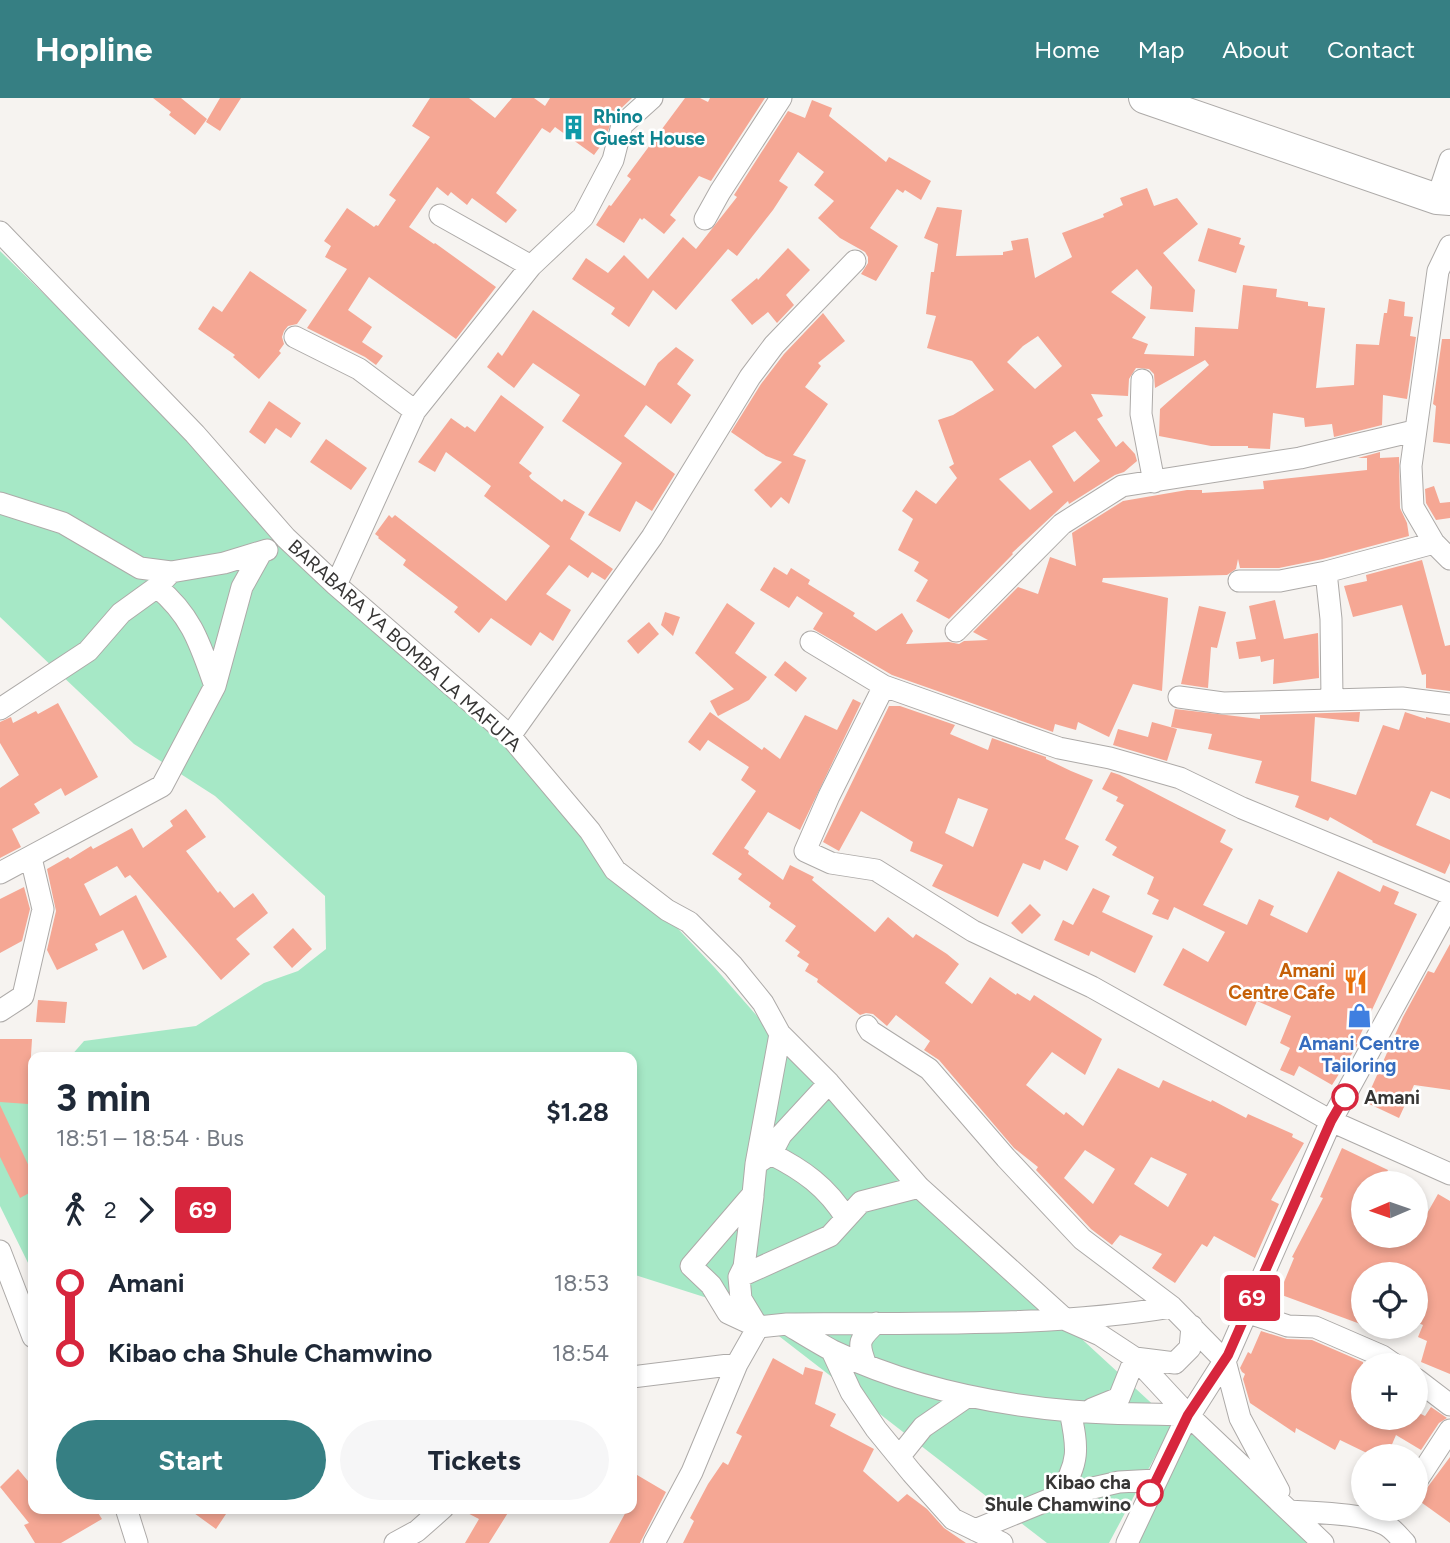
<!DOCTYPE html>
<meta charset="utf-8">
<style>
body{margin:0;font-family:Figtree,sans-serif;background:#f6f6f7;color:#1f2937;height:100vh;display:flex;flex-direction:column;font-size:26px;white-space:nowrap}
*{box-sizing:border-box;margin:0}
p{font-size:23px;color:#747a83}
.icon{flex:none;width:38px;height:38px;fill:none;stroke:currentColor;stroke-width:2;stroke-linecap:round;stroke-linejoin:round}
.map{position:relative;flex:1;overflow:hidden}
.drawer{position:absolute;left:28px;top:954px;width:609px;height:462px;display:flex;flex-direction:column;background:#fff;border-radius:14px;box-shadow:0 4px 10px #0003}
.drawer>*{flex:none}
.badge{padding:0 14px;border-radius:5px;font-size:24px;line-height:46px}
.needle{width:46px;rotate:268deg}
.controls{position:absolute;left:1351px;top:1073px;display:grid;gap:14px}
.controls a{display:grid;place-items:center;width:77px;height:77px;border-radius:50%;background:#fff;box-shadow:0 4px 10px #0003;font-size:35px}
.map>.badge{position:absolute;translate:-50% -50%;box-shadow:0 0 0 4px #fff}
.legs{display:flex;align-items:center;gap:10px;height:77px;padding:0 28px;font-size:23px}
.legs p{margin-inline-start:auto}
.head{display:flex;align-items:center;justify-content:space-between;height:119px;padding:0 28px}
h1{font-size:38px;font-weight:700;line-height:52px}
.primary-button{display:flex;gap:14px;margin-top:auto;padding:14px 28px}
.primary-button a{flex:1;height:80px;border-radius:42px;background:#367f83;color:#fff;font-size:28px;font-weight:700;line-height:80px;text-align:center}
.primary-button a+a{background:#f6f6f7;color:#1f2937}
ul{padding:0 28px;list-style:none}
li{display:flex;align-items:center;gap:24px;height:70px;font-size:26px}
li i{display:grid;place-items:center;width:10px;height:100%;margin:0 9px;background:currentColor}
li i::after{content:'';width:18px;height:18px;margin:-9px;border:5px solid;border-radius:50%;background:#fff}
li p{margin-inline-start:auto}
li:first-child i{background:linear-gradient(#0000 50%,currentColor 0)}
li:last-child i{background:linear-gradient(currentColor 50%,#0000 0)}
header{display:flex;align-items:center;gap:42px;box-sizing:border-box;height:98px;padding:0 35px;background:#367f83;color:#fff}
header strong{font-size:33px}
nav{display:flex;gap:38px;margin-inline-start:auto;font-size:24px}
.map>svg:first-child{display:block}
.green{fill:#a6e8c6}
.building{fill:#f5a794;fill-rule:evenodd}
.lines{fill:none;stroke-linecap:round;stroke-linejoin:round}
.minor-casing{stroke:#adaaa8;stroke-width:23}
.highway-casing{stroke:#adaaa8;stroke-width:32}
.minor{stroke:#fff;stroke-width:21}
.highway{stroke:#fff;stroke-width:30}
.line-1-casing{stroke:#fff;stroke-width:16}
.line-1{stroke:#d7263d;stroke-width:10}
.stop-1-dot{fill:#fff;stroke:#d7263d;stroke-width:3.5}
.labels{text-anchor:middle;stroke-width:5;stroke-linejoin:round;paint-order:stroke}
.culture-label{font-size:19px;font-weight:bold;fill:#0d838f;stroke:#fff;text-anchor:start}
.street-label{font-size:19px;fill:#373635;stroke:#fff}
.food-label{font-size:19px;font-weight:bold;fill:#c56008;stroke:#fff;text-anchor:end}
.shop-label{font-size:19px;font-weight:bold;fill:#366cbe;stroke:#fff}
.stop-label{font-size:19px;font-weight:bold;fill:#373635;stroke:#fff;text-anchor:start}
</style>
<header>
<strong>Hopline</strong>
<nav><a>Home</a><a>Map</a><a>About</a><a>Contact</a></nav>
</header>
<div class="map">
<svg width="1450" height="1445" viewBox="0 0 1450 1445">
<rect width="100%" height="100%" fill="#f6f3f0"/>
<path class="green" d="M0,153L506,648L715,870L786,951L947,1117L1173,1325L1109,1445H1047L745,1212L632,1176V959H70L84,943L196,928L264,885L298,873L326,851L325,798L215,698L134,646L0,519Z
M33,988V1175L0,1108V1001L8,1002Z
M1187,1330L1311,1445H1128Z"/>
<path class="building" d="M153,0H181L207,21L195,37L169,17L171,14Z
M220,0H241L220,33L206,24Z
M430,0H469L495,20L512,0H534L545,8L550,0H632L613,18L605,42L594,57L555,29L550,35L542,30L496,95L517,112L506,125L472,100L467,107L451,94L448,98L437,89L409,129L434,146L435,145L496,189L456,241L369,179L348,212L372,229L362,244L383,258L376,267L365,259L307,230L347,171L325,159L331,148L324,143L347,110L374,129L376,127L378,128L396,102L389,97L430,39L412,28Z
M685,0H700L708,4L710,0H765L711,83L699,78L670,117L676,122L664,136L644,120L642,122L640,120L624,145L596,127L609,107L611,108L631,81L627,78Z
M812,2L832,10L829,18L886,64L889,59L931,83L921,102L905,92L903,95L897,91L870,130L898,148L876,183L861,176L868,165V159L865,154L840,140L818,120L834,103L814,87L824,74L798,54L779,83L788,89L773,112L737,158L728,151L676,212L653,192L629,229L611,216L615,210L572,181L586,160L608,175L624,157L648,181L683,139L696,151L737,99L734,97L788,13L805,20Z
M1147,90L1154,108L1177,100L1198,126L1163,155L1195,192L1193,214L1150,211L1152,189L1137,171L1111,194L1146,219L1132,240L1148,246L1144,256L1194,258L1195,229L1238,231L1243,187L1277,191L1276,199L1308,204V208L1325,210L1316,290L1354,287L1356,246L1379,247L1384,215H1387L1389,201L1405,204L1404,218L1413,219L1410,238L1416,239L1407,301L1383,297L1382,327L1334,339L1332,326L1305,329L1304,320L1273,315L1270,351L1248,350V348H1211L1159,338L1160,311L1209,267L1205,262L1155,290L1154,276L1149,271L1136,270L1129,281L1128,298L1091,296L1103,318L1097,321L1116,349L1123,343L1135,356L1137,363L1124,374L1115,377L1069,406L1068,403L1012,455L1013,456L949,521L916,503L928,482L914,473L919,464L898,452L913,421L902,413L916,392L936,406L957,380L949,369L954,366L938,322L953,317L994,292L972,263L927,250L936,218L926,216L931,174H934L938,146L924,140L937,109L962,112L956,158L1003,157V154L1013,152L1011,143L1028,140L1035,180L1072,159L1062,135L1104,119L1103,116L1123,107L1120,100ZM1038,238L1062,268L1035,291L1007,264L1023,248ZM1075,333L1100,363L1074,384L1052,348ZM1030,362L1053,394L1030,412L999,381Z
M1208,130L1241,140L1239,146L1245,148L1236,175L1198,163Z
M788,150L810,172L786,197L794,207L777,225L768,214L752,227L731,202L757,180L758,182Z
M250,173L307,212L297,226L288,228L284,233L282,239L284,246L279,253L281,255L259,281L233,259L235,257L198,231L213,208L222,214Z
M533,212L645,288L658,265L676,249L694,262L677,286L691,297L671,326L646,307L624,338L675,376L652,413L636,403L620,434L588,417L622,365L562,323L580,297L533,265L514,290L487,269L498,254L502,258Z
M823,215L845,243L818,265L821,268L805,289L828,306L793,357L806,362L789,406L781,399L771,410L754,392L782,364L766,358L731,334L761,286L784,256Z
M1442,241H1450V346L1433,344L1436,308L1433,306Z
M501,297L544,329L519,365L532,375L529,378L531,381L562,404L564,401L585,414L570,441L613,471L605,482L592,474L588,480L569,467L546,496L571,512L553,543L540,534L531,548L491,520L479,535L454,514L458,509L403,467L406,462L378,440L379,439L375,436L389,417L392,420L395,417L506,503L550,448L484,398L491,388L446,354L435,374L418,364L451,320L465,330L467,328L475,334Z
M269,303L301,325L291,340L276,330L265,346L249,334Z
M326,341L367,370L351,392L310,364Z
M1380,354V360L1399,359L1400,410L1407,425L1409,438L1323,461L1279,470H1240L1238,461L1236,471L1227,477L1103,480L1102,484L1168,500L1162,593L1133,586L1109,639L1078,624L1076,632L1055,626L1053,634L892,577L813,531L823,515L797,498L789,510L760,492L774,469L787,477L791,470L810,482L808,486L855,515L853,518L876,533L902,515L913,533L906,546L949,544L959,546L964,543L988,542L973,534L1018,489L1038,496L1050,459L1076,468L1072,435L1123,403L1187,392H1202V395L1264,391L1263,383L1367,372V360H1358Z
M1434,388L1440,405L1450,404V420L1436,422L1426,405L1425,391Z
M1422,462L1445,548L1450,547V593L1426,590V576L1422,577L1402,507L1353,519L1344,488L1367,483L1366,477Z
M1275,502L1284,541L1318,535L1319,580L1273,586L1274,561L1261,564L1260,558L1239,561L1236,544L1256,541L1249,508Z
M727,505L755,525L735,555L767,579L749,602L718,618L710,603L734,591L695,555Z
M1199,508L1226,514L1217,550L1211,549L1208,590L1181,586Z
M665,514L680,519L673,538L661,527Z
M649,524L659,536L638,556L627,543Z
M785,563L807,580L796,594L774,577Z
M853,601L861,605L800,732L768,714L744,750L749,753L748,756L783,782L790,767L814,779L812,782L875,834L888,819L913,840L916,836L947,856L959,866L945,885L972,906L990,879L1016,897L1017,895L1030,903L1034,897L1102,941L1085,977L1052,954L1026,987L1064,1017L1066,1014L1083,1028L1118,970L1159,990L1163,982L1211,1004L1212,1002L1246,1020L1248,1016L1293,1036L1292,1039L1304,1045L1271,1102L1279,1106L1255,1160L1214,1138L1207,1149L1202,1146L1175,1185L1152,1170L1162,1156L1120,1137L1112,1147L1091,1131L1036,1072L1038,1069L1014,1050L939,962L924,952L930,943L896,917L887,928L873,916L866,915L860,917L817,884L818,881L805,873L809,866L797,858L800,854L785,843L796,828L769,809L771,805L738,781L742,776L712,756L756,693L741,682L749,669L708,642L700,653L688,644L710,614L762,652L764,649L780,661L805,617L837,632ZM1085,1052L1115,1071L1093,1106L1064,1080ZM1151,1059L1187,1076L1168,1109L1134,1086Z
M58,605L98,679L65,698L61,690L34,706L40,715L12,731L21,749L0,760V690L19,677L0,645V624L11,619L13,625L36,613L38,616Z
M889,608H900L955,627L950,636L988,652L992,640L1046,659V661L1071,673L1093,682L1065,741L1079,748L1067,773L1044,762L1040,772L1023,765L998,819L932,788L943,767L910,753L913,744L861,713L839,753L823,744ZM958,700L988,711L973,749L945,735Z
M1175,611L1260,621V617L1360,614L1359,624L1315,619L1311,683L1356,697L1383,627L1399,632L1405,614L1426,621V619L1450,625V701L1431,693L1416,727L1450,742V765L1445,776L1372,744L1373,743L1330,719L1328,723L1295,709L1299,698L1255,685L1262,663L1208,651L1212,636L1171,629Z
M1152,624L1177,631L1167,663L1113,647L1118,631L1148,639Z
M1111,674L1120,677L1226,732L1220,744L1233,751L1203,807L1247,827L1259,801L1274,808L1270,817L1307,835L1338,773L1380,794L1383,787L1399,794L1394,806L1417,816L1356,946H1358L1332,987L1299,968L1294,978L1280,972L1290,950L1280,945L1291,918L1257,903L1246,928L1163,887L1183,850L1208,864L1225,834L1174,809L1168,822L1152,816L1159,802L1147,796L1154,779L1112,757L1117,749L1105,742L1124,707L1116,703L1118,699L1102,691Z
M186,711L206,739L186,753L218,795L220,793L234,810L253,795L268,815L236,841L250,856L221,882L130,777L125,780L117,768L84,786L100,818L136,797L167,859L143,872L123,832L95,846L98,852L57,872L47,852L56,813L47,771L68,759L70,761L91,748L93,751L132,730L143,750L173,728L170,723Z
M24,789L30,811L22,843L0,855V801Z
M1093,790L1110,798L1102,814L1153,838L1135,875L1091,853L1089,858L1054,842L1063,822L1073,827Z
M1030,806L1041,817L1022,836L1011,825Z
M293,830L312,851L292,870L273,849Z
M1450,846V992L1414,987L1399,1020L1365,1004L1403,919L1428,873L1434,875Z
M38,902L67,904L65,925L36,924Z
M0,941H32L28,1006L0,1004Z
M0,1007L33,1077V1093L20,1100L0,1059Z
M1342,1050L1388,1072L1382,1085H1363V1138H1416V1113L1425,1119L1438,1096L1450,1103V1276L1421,1264L1427,1243L1418,1239L1423,1227L1416,1224V1176H1363V1227L1279,1196L1294,1160L1292,1159L1323,1100L1320,1099Z
M1261,1233L1287,1241L1312,1242L1363,1264V1320H1416L1419,1315L1425,1318L1431,1309L1447,1320L1439,1325L1421,1352L1396,1337L1387,1358H1373L1340,1342L1335,1352L1296,1330L1295,1335L1250,1305L1243,1281L1245,1276L1242,1274L1240,1270L1248,1254L1251,1256Z
M773,1260L803,1277L805,1269L823,1274L815,1306L836,1316L830,1328L874,1351L863,1373L898,1404L907,1396L927,1411L944,1430L966,1445H683L694,1423L690,1420L708,1386L723,1364L728,1367L742,1338L736,1335Z
M1450,1359V1425L1418,1402Z
M18,1371L33,1389V1410H95L102,1421L61,1445H35L24,1427L29,1425L0,1389Z
M632,1374L666,1394L640,1445H609L628,1410H632Z
M187,1410H230L216,1431Z
M458,1410H511L489,1445H465L479,1421Z"/>
<g class="lines">
<defs>
<path id="minor" d="M1437,101L1450,62
M440,117L531,168
M705,121L720,94L781,0
M0,134L195,336L286,440L336,487L510,638L590,733L615,772L667,812L689,824L733,868L763,905L780,936L829,985L919,1089L1066,1222L1100,1237L1135,1260L1188,1317L1323,1445
M1450,148L1438,173L1411,368L1413,409L1434,445L1450,461
M295,239L359,271L415,313
M1142,282L1141,316L1154,384
M0,405L63,425L140,470L171,474L224,465L267,452
M1326,474L1331,521L1332,601
M1239,483H1280L1326,474L1434,445
M336,487L415,313L531,168L583,119L613,62L622,27L652,0
M157,489C192,518 200,546 215,588
M956,533L1062,426L1122,388L1300,360L1414,333
M811,544L884,588L1059,650L1110,660L1180,680L1242,710L1450,796
M884,588L829,698L805,753L831,765L876,772L973,833L1092,889L1331,1023L1450,1076
M1179,599L1223,605L1402,600L1450,606
M0,611L88,553L121,515L157,489L171,474
M510,638L652,439L750,279L774,247L855,163
M0,775L162,688L215,588L242,489L261,455
M0,913L23,898L43,811L31,760
M867,928L870,933L929,971L1006,1060L1082,1141L1172,1209L1225,1263L1240,1320L1279,1393
M780,936L756,1066L753,1096L691,1168L711,1187L728,1215L758,1229L787,1226C916,1224 1046,1230 1172,1209
M771,1056C803,1072 827,1089 846,1120
M756,1066L771,1056L781,1037L829,985
M753,1098L744,1169L739,1179L741,1201L758,1229
M0,1153L33,1239
M739,1179L830,1138L861,1104L919,1089
M1246,1214L1288,1228L1315,1229L1382,1258L1395,1267
M787,1226C802,1235 818,1245 833,1253C907,1288 990,1306 1071,1313C1109,1316 1149,1316 1188,1317
M832,1253L851,1294L876,1331L912,1375L953,1421L1002,1445
M866,1267C857,1244 859,1241 876,1225
M632,1279L737,1266
M1416,1281L1450,1307
M1092,1311L1119,1300L1135,1260L1175,1265L1190,1250L1192,1228
M899,1359L923,1329L968,1298
M1416,1384L1450,1332
M1058,1398C1080,1365 1078,1350 1070,1313
M126,1410L137,1445
M1290,1413C1317,1415 1360,1415 1384,1426C1393,1430 1398,1438 1405,1445
M975,1432L1058,1398L1119,1384L1156,1382
M395,1445L417,1433L443,1410
M654,1445L692,1374L737,1266L758,1229
M1127,1445L1181,1331L1228,1257L1331,1023L1450,806"/>
<path id="highway" d="M1144,0L1437,101L1450,102"/>
</defs>
<use href="#minor" class="minor-casing"/>
<use href="#highway" class="highway-casing"/>
<use href="#minor" class="minor"/>
<use href="#highway" class="highway"/>
</g>
<g class="lines">
<defs>
<path id="line-1" d="M1150,1395L1188,1317L1228,1257L1331,1023L1345,999"/>
</defs>
<use href="#line-1" class="line-1-casing"/>
<use href="#line-1" class="line-1"/>
</g>
<defs>
<symbol id="building-bare" viewBox="-9 -9 18 18"><path d="M-4-6H4V6H1V3H-1V6H-4ZM-2.5-4.3h1.7v1.8h-1.7ZM.8-4.3h1.7v1.8H.8ZM-2.5-1h1.7V.8h-1.7ZM.8-1h1.7V.8H.8Z" fill="#0f9aa8" stroke="#fff" stroke-width="2.5" paint-order="stroke"/></symbol>
<symbol id="restaurant-bare" viewBox="-9 -9 18 18"><path d="M-5-6h1v4h1v-4h1v4h1v-4h1v5L-1.5 .5V6h-2V.5L-5-1ZM5-6V6H3V1.5H1.5Q1.5-4 5-6Z" fill="#e8710a" stroke="#fff" stroke-width="2.5" paint-order="stroke"/></symbol>
<symbol id="shop-bare" viewBox="-9 -9 18 18"><path d="M-5-2.5h2.3a2.7 3.5 0 0 1 5.4 0H5L5.5 6h-11ZM-1.5-2.5h3a1.5 2.3 0 0 0-3 0Z" fill="#3f7fe0" stroke="#fff" stroke-width="2.5" paint-order="stroke"/></symbol>
</defs>
<g fill-rule="evenodd">
<use href="#building-bare" x="556" y="12" width="35" height="35"/>
<use href="#restaurant-bare" x="1338" y="866" width="35" height="35"/>
<use href="#shop-bare" x="1342" y="900" width="35" height="35"/>
</g>
<g class="stop-1-dot">
<circle cx="1345" cy="999" r="12"/>
<circle cx="1150" cy="1395" r="12"/>
</g>
<g class="labels">
<g class="culture-label">
<text x="593" y="25">Rhino<tspan x="593" dy="22">Guest House</tspan></text>
</g>
<g class="street-label">
<text transform="translate(405 547) rotate(42)" y="7">BARABARA YA BOMBA LA MAFUTA</text>
</g>
<g class="food-label">
<text x="1335" y="879">Amani<tspan x="1335" dy="22">Centre Cafe</tspan></text>
</g>
<g class="shop-label">
<text x="1359" y="952">Amani Centre<tspan x="1359" dy="22">Tailoring</tspan></text>
</g>
<g class="stop-label">
<text x="1364" y="1006">Amani</text>
<text x="1131" y="1391" text-anchor="end">Kibao cha<tspan x="1131" dy="22">Shule Chamwino</tspan></text>
</g>
</g>
</svg>
<div class="controls">
<a><svg class="needle" viewBox="-14 -14 28 28"><path d="M0-13l5 13h-10z" fill="#e53935"/><path d="M0 13l5-13h-10z" fill="#747a83"/></svg></a>
<a><svg class="icon" aria-label="locate" viewBox="0 0 24 24"><circle cx="12" cy="12" r="6"/><path d="M12 2v4M12 18v4M2 12h4M18 12h4"/></svg></a>
<a>+</a>
<a>−</a>
</div>
<b class="badge" style="left:1252px;top:1200px;background:#d7263d;color:#fff">69</b>
<section class="drawer">
<div class="head"><div><h1>3 min</h1><p>18:51 – 18:54 · Bus</p></div><b>$1.28</b></div>
<div class="legs"><svg class="icon" aria-label="walk" viewBox="0 0 24 24"><circle cx="13" cy="4" r="2"/><path d="M13 8l-2 6 4 7M11 14l-3 7M7 12l3-4h3l4 4"/></svg>2<svg class="icon" aria-label="forward" viewBox="0 0 24 24"><path d="M9 5l7 7-7 7"/></svg><b class="badge" style="background:#d7263d;color:#fff">69</b></div>
<ul>
<li><i style="color:#d7263d"></i><b>Amani</b><p>18:53</p></li>
<li><i style="color:#d7263d"></i><b>Kibao cha Shule Chamwino</b><p>18:54</p></li>
</ul>
<div class="primary-button"><a>Start</a><a>Tickets</a></div>
</section>
</div>
